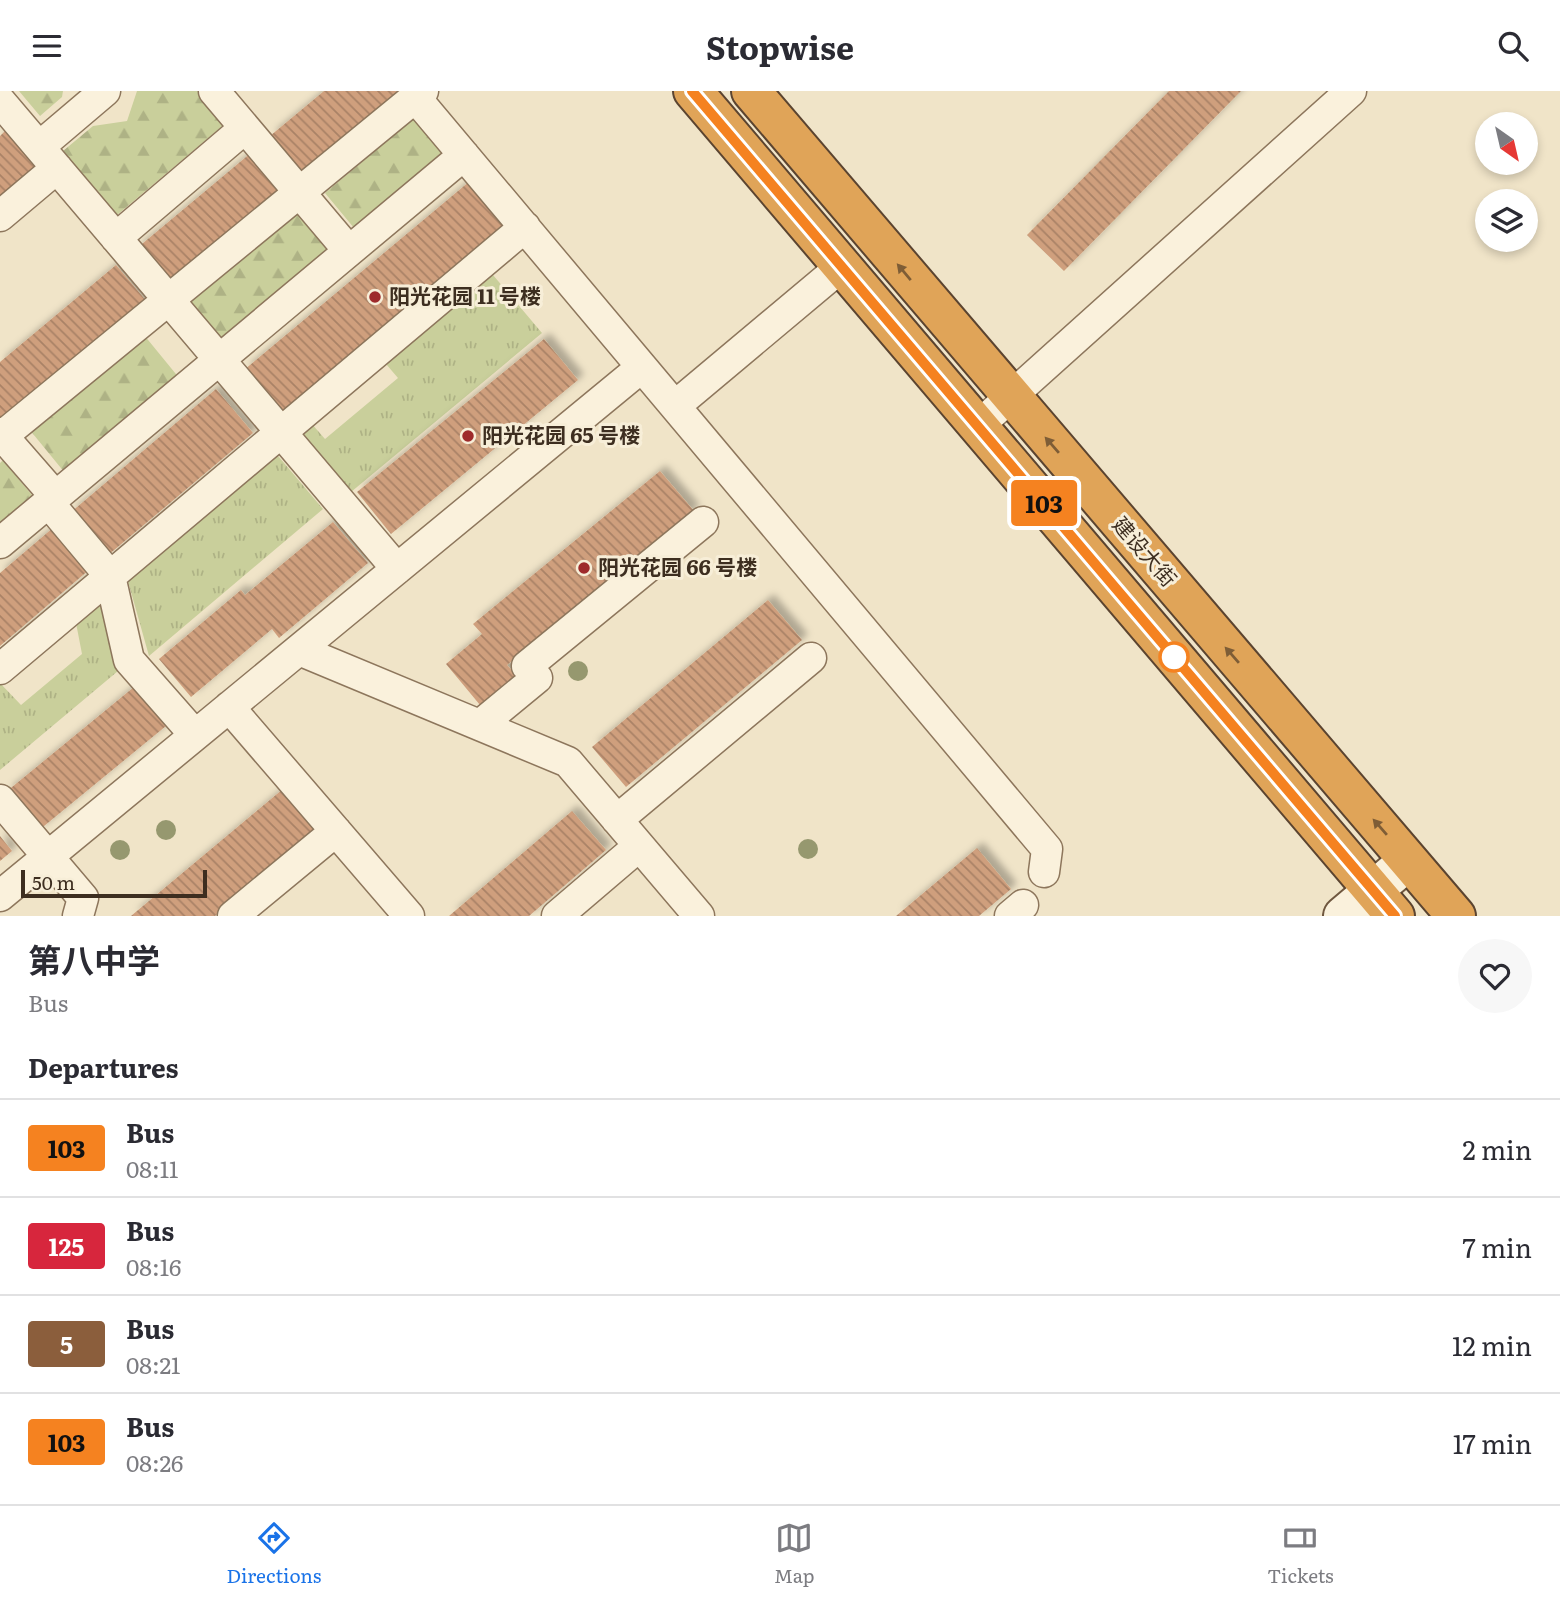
<!DOCTYPE html>
<meta charset="utf-8">
<style>
body{margin:0;font-family:Literata,"Noto Sans SC",serif;background:#f7f7f7;color:#2b2b33;height:100vh;display:flex;flex-direction:column;font-size:26px;white-space:nowrap}
*{box-sizing:border-box;margin:0}
p{font-size:23px;color:#7c7c81}
.icon{flex:none;width:38px;height:38px;fill:none;stroke:currentColor;stroke-width:2;stroke-linecap:round;stroke-linejoin:round}
.map{position:relative;height:825px;overflow:hidden}
.panel{display:flex;flex-direction:column;background:#fff;flex:1}
.panel>*{flex:none}
.badge{padding:0 14px;border-radius:5px;font-size:24px;line-height:46px}
.needle{width:46px;rotate:146deg}
.controls{position:absolute;left:1475px;top:21px;display:grid;gap:14px}
.controls a{display:grid;place-items:center;width:63px;height:63px;border-radius:50%;background:#fff;box-shadow:0 4px 10px #0003;font-size:35px}
.scale{position:absolute;left:21px;bottom:18px;width:186px;box-sizing:border-box;padding-left:7px;border:4px solid #3d2e20;border-top:0;font-size:19px;line-height:24px;white-space:nowrap;color:#3d2e20;-webkit-text-stroke:5px #f7eed8;paint-order:stroke}
.map>.badge{position:absolute;translate:-50% -50%;box-shadow:0 0 0 4px #fff}
h2{padding:0 28px;font-size:26px;line-height:63px}
.round{display:grid;place-items:center;flex:none;width:74px;height:74px;border-radius:37px;background:#f7f7f7}
.head{display:flex;align-items:center;justify-content:space-between;height:119px;padding:0 28px}
h1{font-size:33px;font-weight:700;line-height:52px}
ul{padding:0;list-style:none}
li{display:flex;align-items:center;gap:21px;height:98px;padding:0 28px;border-top:2px solid #e1e1e2}
li div{flex:1}
li b{display:block;font-size:26px}
li em{font-style:normal}
li .badge{min-width:77px;font-weight:700;text-align:center}
header{display:flex;justify-content:space-between;align-items:center;height:91px;padding:0 28px;background:#fff;font-size:32px;font-weight:700}
.dock{display:flex;justify-content:space-around;align-items:center;height:98px;border-top:2px solid #e1e1e2;background:#fff;font-size:19px;color:#7c7c81}
.dock a{display:grid;justify-items:center;gap:4px}
.dock .on{color:#1a73e8}
.map>svg:first-child{display:block}
.grass{fill:url(#grass-tufts)}
.forest{fill:url(#forest-firs)}
.building{fill:url(#building-back-hatch);filter:url(#shadow)}
.lines{fill:none;stroke-linecap:round;stroke-linejoin:round}
.street-casing{stroke:#8d765c;stroke-width:33}
.secondary-casing{stroke:#6f573f;stroke-width:42}
.highway-casing{stroke:#5b4430;stroke-width:42}
.street{stroke:#faf1dc;stroke-width:30}
.secondary{stroke:#faf1dc;stroke-width:38}
.highway{stroke:#e0a458;stroke-width:38}
.tree{fill:#96986f}
.oneway{fill:#7e5d36}
.line-casing{stroke:#fff;stroke-width:16}
.line{stroke:#f58220;stroke-width:10}
.poi-dot{fill:#9e2a2b;stroke:#f7eed8;stroke-width:2.5}
.stop-dot{fill:#fff;stroke:#f58220;stroke-width:3.5}
.labels{text-anchor:middle;stroke-width:6;stroke-linejoin:round;paint-order:stroke}
.poi-label{font-size:21px;font-weight:bold;fill:#3d2e20;stroke:#f7eed8;text-anchor:start}
.street-label{font-size:21px;fill:#3d2e20;stroke:#f7eed8}
</style>
<header><svg class="icon" aria-label="menu" viewBox="0 0 24 24"><path d="M4 6h16M4 12h16M4 18h16"/></svg>Stopwise<svg class="icon" aria-label="search" viewBox="0 0 24 24"><circle cx="10" cy="10" r="6"/><path d="M15 15l6 6"/></svg></header>
<div class="map">
<svg width="1560" height="825" viewBox="0 0 1560 825">
<defs>
<pattern id="grass-tufts" width="24" height="20" patternUnits="userSpaceOnUse" patternTransform="scale(1.75)"><rect width="24" height="20" fill="#c9cf9b"/><path d="M3 7l-1-3M5 7V3M7 7l1-3M15 17l-1-3M17 17v-4M19 17l1-3" fill="none" stroke="#aeb285"/></pattern>
<pattern id="forest-firs" width="22" height="20" patternUnits="userSpaceOnUse" patternTransform="scale(1.75)"><rect width="22" height="20" fill="#c9cf9b"/><path d="M5 1l3.5 6h-7zM16 11l3.5 6h-7z" fill="#aeb285"/></pattern>
<pattern id="building-back-hatch" width="6" height="6" patternUnits="userSpaceOnUse" patternTransform="scale(1.75)"><rect width="6" height="6" fill="#cf9f7d"/><path d="M-1 5l2 2M0 0l6 6M5-1l2 2" fill="none" stroke="#a98266"/></pattern>
<filter id="shadow"><feDropShadow dx="6" dy="-6" stdDeviation="3.5" flood-color="#0004"/></filter>
</defs>
<rect width="100%" height="100%" fill="#f0e4c8"/>
<path class="grass" d="M493,184L542,242L345,406L294,346L311,332L325,348L398,287L386,273Z
M273,359L323,418L149,565L126,483Z
M101,511L118,580L0,679V592L21,614L82,563L76,532Z"/>
<path class="forest" d="M19,0H63L62,6L40,25Z
M137,0H199L226,32L117,124L63,60L93,35L127,30Z
M417,25L451,66L359,143L325,102Z
M304,114L340,158L223,254L187,209Z
M144,244L180,288L65,382L29,338Z
M3,369L36,409L0,439V372Z"/>
<path class="building" d="M324,0H400L300,81L270,45Z
M1169,0H1241L1064,180L1027,144Z
M5,40L37,78L0,110V45Z
M252,61L283,99L167,195L136,158Z
M470,90L506,133L280,323L244,279Z
M116,174L148,212L5,332L0,326V271Z
M544,248L578,289L391,443L357,401Z
M216,298L253,342L107,465L70,422Z
M660,380L694,420L507,574L516,584L480,614L446,573L482,543L473,533Z
M333,431L368,472L279,547L272,538L191,606L159,568L241,499L245,504Z
M54,436L90,478L0,555V482Z
M768,509L802,549L626,696L592,656Z
M134,596L166,635L38,740L6,701Z
M283,698L318,739L215,825H131Z
M572,720L606,759L529,825H449Z
M0,745L12,760L0,770Z
M977,757L1011,798L979,825H896Z"/>
<g class="lines">
<defs>
<path id="street" d="M214,0L349,160
M415,6L1047,758L1044,781
M0,10L397,478
M39,56L105,0
M0,125L57,77
M116,147L245,37
M675,315L842,175
M978,335L1351,0
M0,342L55,405
M0,347L423,0
M48,411L110,485L129,569L195,644
M0,452L464,64
M299,559L568,671L699,825
M0,578L525,136
M229,616L409,825
M480,634L537,587L527,575L703,431
M0,709L83,807L78,825
M617,729L811,567
M0,805L642,276
M233,825L336,740
M557,825L639,755
M1010,825L1023,814"/>
<path id="secondary" d="M1343,825L1408,770"/>
<path id="highway" d="M693,0L1395,825
M751,0L1456,825"/>
</defs>
<use href="#street" class="street-casing"/>
<use href="#secondary" class="secondary-casing"/>
<use href="#highway" class="highway-casing"/>
<use href="#street" class="street"/>
<use href="#secondary" class="secondary"/>
<use href="#highway" class="highway"/>
</g>
<g class="tree">
<circle cx="578" cy="580" r="10"/>
<circle cx="166" cy="739" r="10"/>
<circle cx="808" cy="758" r="10"/>
<circle cx="120" cy="759" r="10"/>
</g>
<defs><path id="oneway-solid" d="M-6-.8H1V-3.2L6.5 0L1 3.2V.8H-6Z" transform="scale(1.75)"/></defs>
<g class="oneway">
<use href="#oneway-solid" transform="translate(904 181) rotate(-130)"/>
<use href="#oneway-solid" transform="translate(1052 354) rotate(-131)"/>
<use href="#oneway-solid" transform="translate(1232 564) rotate(-131)"/>
<use href="#oneway-solid" transform="translate(1380 736) rotate(-131)"/>
</g>
<g class="lines">
<defs>
<path id="line" d="M692,0L1395,825"/>
</defs>
<use href="#line" class="line-casing"/>
<use href="#line" class="line"/>
</g>
<g class="poi-dot">
<circle cx="375" cy="206" r="7"/>
<circle cx="468" cy="345" r="7"/>
<circle cx="584" cy="477" r="7"/>
</g>
<circle class="stop-dot" cx="1174" cy="566" r="14"/>
<g class="labels">
<g class="poi-label">
<text x="389" y="213">阳光花园 11 号楼</text>
<text x="482" y="352">阳光花园 65 号楼</text>
<text x="598" y="484">阳光花园 66 号楼</text>
</g>
<g class="street-label">
<text transform="translate(1144 461) rotate(49)" y="7">建设大街</text>
</g>
</g>
</svg>
<div class="controls">
<a><svg class="needle" viewBox="-14 -14 28 28"><path d="M0-13l5 13h-10z" fill="#e53935"/><path d="M0 13l5-13h-10z" fill="#7c7c81"/></svg></a>
<a><svg class="icon" aria-label="layers" viewBox="0 0 24 24"><path d="M12 4l9 5-9 5-9-5zM3 14l9 5 9-5"/></svg></a>
</div>
<div class="scale">50 m</div>
<b class="badge" style="left:1044px;top:412px;background:#f58220;color:#111">103</b>
</div>
<section class="panel">
<div class="head"><div><h1>第八中学</h1><p>Bus</p></div><a class="round"><svg class="icon" aria-label="heart" viewBox="0 0 24 24"><path d="M12 20l-8-8c-3-5 5-10 8-4 3-6 11-1 8 4z"/></svg></a></div>
<h2>Departures</h2>
<ul>
<li><span class="badge" style="background:#f58220;color:#111">103</span><div><b>Bus</b><p>08:11</p></div><em>2 min</em></li>
<li><span class="badge" style="background:#d7263d;color:#fff">125</span><div><b>Bus</b><p>08:16</p></div><em>7 min</em></li>
<li><span class="badge" style="background:#8b5e3c;color:#fff">5</span><div><b>Bus</b><p>08:21</p></div><em>12 min</em></li>
<li><span class="badge" style="background:#f58220;color:#111">103</span><div><b>Bus</b><p>08:26</p></div><em>17 min</em></li>
</ul>
</section>
<nav class="dock">
<a class="on"><svg class="icon" aria-label="directions" viewBox="0 0 24 24"><path d="M12 3l9 9-9 9-9-9zM9 14v-3h6M13 9l2 2-2 2"/></svg>Directions</a>
<a><svg class="icon" aria-label="map" viewBox="0 0 24 24"><path d="M3 6l6-2 6 2 6-2v14l-6 2-6-2-6 2zM9 4v14M15 6v14"/></svg>Map</a>
<a><svg class="icon" aria-label="tickets" viewBox="0 0 24 24"><path d="M3 7h18v10H3zM15 7v10"/></svg>Tickets</a>
</nav>
